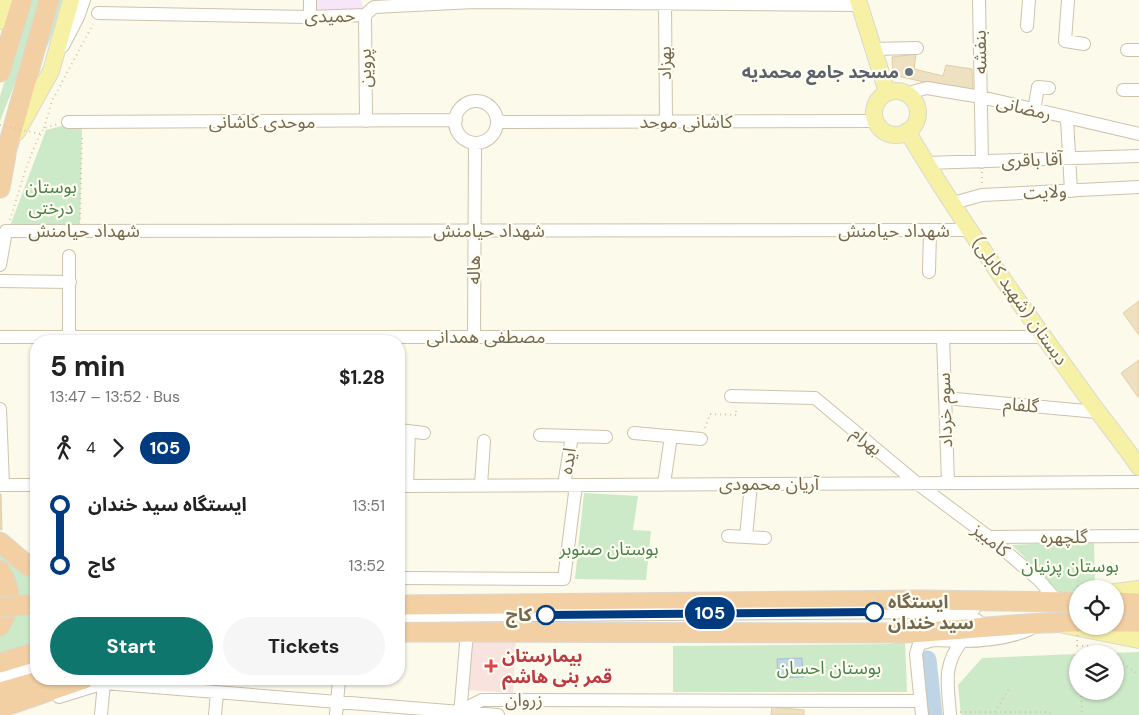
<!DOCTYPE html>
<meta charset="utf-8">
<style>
body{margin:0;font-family:"DM Sans","Noto Sans Arabic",sans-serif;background:#f6f6f6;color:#222;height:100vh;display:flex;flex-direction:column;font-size:19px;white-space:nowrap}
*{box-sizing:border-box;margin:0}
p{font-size:16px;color:#767676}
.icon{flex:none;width:28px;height:28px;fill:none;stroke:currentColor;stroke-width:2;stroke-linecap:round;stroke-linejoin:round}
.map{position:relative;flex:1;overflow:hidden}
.sheet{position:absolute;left:30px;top:335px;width:375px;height:350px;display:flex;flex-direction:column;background:#fff;border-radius:20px;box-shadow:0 1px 4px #0004}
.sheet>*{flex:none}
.badge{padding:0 10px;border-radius:16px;font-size:18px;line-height:32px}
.fabs{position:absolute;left:1069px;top:580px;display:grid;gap:10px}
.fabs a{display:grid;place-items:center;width:55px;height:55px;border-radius:50%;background:#fff;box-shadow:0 1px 4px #0004;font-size:25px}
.map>.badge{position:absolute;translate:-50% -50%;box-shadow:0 0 0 2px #fff}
.legs{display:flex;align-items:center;gap:8px;height:55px;padding:0 20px;font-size:16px}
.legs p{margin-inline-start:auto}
.overview{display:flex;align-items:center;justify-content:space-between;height:85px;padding:0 20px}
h1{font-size:28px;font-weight:700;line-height:38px}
.button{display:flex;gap:10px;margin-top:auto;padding:10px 20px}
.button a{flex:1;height:58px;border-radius:30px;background:#0f766e;color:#fff;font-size:20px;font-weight:700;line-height:58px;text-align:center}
.button a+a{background:#f6f6f6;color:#222}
ul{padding:0 20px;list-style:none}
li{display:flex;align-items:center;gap:18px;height:60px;font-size:19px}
li i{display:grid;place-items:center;width:8px;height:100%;margin:0 6px;background:currentColor}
li i::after{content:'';width:12px;height:12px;margin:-6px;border:4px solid;border-radius:50%;background:#fff}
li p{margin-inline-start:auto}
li:first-child i{background:linear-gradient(#0000 50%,currentColor 0)}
li:last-child i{background:linear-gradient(currentColor 50%,#0000 0)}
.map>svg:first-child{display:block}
.education{fill:#f7e6f8}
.medical{fill:#f9e3de}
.green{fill:#cce9c8}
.water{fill:#bfd4e5;stroke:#a5c0d6}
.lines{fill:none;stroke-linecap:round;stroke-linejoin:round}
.river{stroke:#bfd4e5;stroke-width:19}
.building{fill:#eee0c1;stroke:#e2cea4}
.minor-casing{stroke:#ccc3ad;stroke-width:14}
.major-casing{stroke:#dbd8d1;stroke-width:18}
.highway-casing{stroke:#dbd8d1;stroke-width:21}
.path{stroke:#d6c6a5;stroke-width:2;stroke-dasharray:1 4;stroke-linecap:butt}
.minor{stroke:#fff;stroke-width:12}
.major{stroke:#f7f1a6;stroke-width:16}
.highway{stroke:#f3d0a4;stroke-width:19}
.highway-bridge-casing{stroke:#dbd8d1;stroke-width:21;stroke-linecap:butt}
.path-bridge{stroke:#d6c6a5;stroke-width:2;stroke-dasharray:1 4;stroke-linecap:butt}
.highway-bridge{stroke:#f3d0a4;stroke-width:19}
.line-1-casing{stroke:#fff;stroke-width:11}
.line-1{stroke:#003b80;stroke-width:8}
.worship-dot{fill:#6b7280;stroke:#fefdf1;stroke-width:2}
.stop-1-dot{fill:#fff;stroke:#003b80;stroke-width:2.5}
.health-dot{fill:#e0444e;stroke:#fefdf1;stroke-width:2}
.labels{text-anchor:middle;stroke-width:4.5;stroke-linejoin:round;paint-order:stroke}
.street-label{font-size:18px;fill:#76684e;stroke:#fefdf1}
.worship-label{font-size:18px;font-weight:bold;fill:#5b616d;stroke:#fefdf1;text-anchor:end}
.park-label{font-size:18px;fill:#498149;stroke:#fefdf1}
.stop-label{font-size:18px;font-weight:bold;fill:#76684e;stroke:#fefdf1;text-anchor:start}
.health-label{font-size:18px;font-weight:bold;fill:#be3a42;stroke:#fefdf1;text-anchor:start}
</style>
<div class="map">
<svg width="1139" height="715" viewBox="0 0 1139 715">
<rect width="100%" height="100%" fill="#fcfaea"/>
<path class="education" d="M311,0H361L365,15L312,17Z"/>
<path class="medical" d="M469,639L516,641L513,693L466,690Z"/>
<path class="green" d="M31,0H40L24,60L0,121V96Z
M58,0H65L59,19L29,89Z
M66,125H82L80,228L9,229L46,130Z
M584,493L638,496L633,530L651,531L646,580L575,579Z
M1094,541L1095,589H1078L1077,591L1059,592L1012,545Z
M0,548L36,575V595L17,597L0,561Z
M36,610V646L0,657V637L17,612Z
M895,642H905L907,692H673V646L892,644Z
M1139,652V715H961L958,685L982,658L1077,654L1078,691H1115V654H1086Z"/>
<path class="water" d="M802,658L803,677L778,678L777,659Z"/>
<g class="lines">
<path class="river" d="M927,660L933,715"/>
</g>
<path class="building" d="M916,54L914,69L943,76L946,65L972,69L973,93L893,75L892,57Z
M1139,301V335L1123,313Z
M1139,360V396L1138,397L1121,373Z
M0,494H1L2,530L0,529Z
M772,707L804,710V715H771Z"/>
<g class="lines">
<defs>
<path id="minor" d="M979,0L982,162
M1068,0L1065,41L1084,44
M665,3L666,122
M98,13L310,17L365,15L374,7L474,2L859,5
M365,15L366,121
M310,17V0
M1027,26L1029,0
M63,46L78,17L84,0
M873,49L917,48
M1127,50H1139
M1123,90H1139
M909,95L915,91L927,88L981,97L1139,134
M455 122a21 21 0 1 1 42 0a21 21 0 1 1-42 0Z
M1034,111L1038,87L1049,88
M1067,119L1071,191
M497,121L504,122L875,121
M68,122L456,120
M926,163L1139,156
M953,203L982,195L1139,187
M0,265L6,231L971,230
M929,272L930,231
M0,281L70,282
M0,337H1044
M69,337V256
M474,337L475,143
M943,337L948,483
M731,396L815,398L918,484L989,537L1039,580L1058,602L1055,603
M945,398L1097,412
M0,409L3,485
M399,430L424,433
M634,433L701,439
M540,435L606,437
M664,484L671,436
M0,485H36
M481,485L484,441
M564,485L572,436
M399,486L1139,482
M407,486L409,431
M728,536L765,538
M746,537L751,484
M989,537L1139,536
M399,578L564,579L576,485
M399,616L934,612L974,609
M922,620H977
M0,678L36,668
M59,697L104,683L498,715
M460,711L482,700L920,701
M101,715L104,683
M215,715L217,693
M336,715L339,679
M460,715L467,632
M922,715L916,654L919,644L934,640L962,641
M950,715C948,685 942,666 962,641C984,641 1010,638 1030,629"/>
<path id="major" d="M858,0L887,92
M0,21L5,0
M874 113a22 22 0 1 1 44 0a22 22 0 1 1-44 0Z
M907,131C960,220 1021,306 1082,390C1100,416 1121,440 1139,467
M17,132L51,71L71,0
M1115,592L1139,589
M1064,625L1139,640"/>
<path id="highway" d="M0,72L22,0
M0,167L7,149L49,0
M0,188L6,155
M0,542L27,565L36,569
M0,570C12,589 12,607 0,626
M1115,602L1139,603
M399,605L923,600L1078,602
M1115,622H1139
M399,632L903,633C961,631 1019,622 1078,622
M0,663L36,652
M0,692L46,679
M0,708L84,679"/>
</defs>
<use href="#minor" class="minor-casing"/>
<use href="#major" class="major-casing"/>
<use href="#highway" class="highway-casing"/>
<path class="path" d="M44,128L52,101L93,24
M982,172V184
M80,219L82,134
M10,220C20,189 28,155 44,128L58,124
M705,428L710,414L737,415L735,407
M1047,574L1052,572L1079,568L1078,587
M1077,646H1088L1108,654
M1115,657L1139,675
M1081,691L1082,715
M960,712H1049L1051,715
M995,712L1010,687"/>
<use href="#minor" class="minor"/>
<use href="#major" class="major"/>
<use href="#highway" class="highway"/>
<defs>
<path id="highway-bridge" d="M0,607L36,604"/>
</defs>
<use href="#highway-bridge" class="highway-bridge-casing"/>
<path class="path-bridge" d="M0,125L40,134
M1077,646L1078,599"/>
<use href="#highway-bridge" class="highway-bridge"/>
</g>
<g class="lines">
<defs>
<path id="line-1" d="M546,615L874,612"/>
</defs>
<use href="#line-1" class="line-1-casing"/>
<use href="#line-1" class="line-1"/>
</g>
<circle class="worship-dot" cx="909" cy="72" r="5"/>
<g class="stop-1-dot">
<circle cx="874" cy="612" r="9"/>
<circle cx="546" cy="615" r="9"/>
</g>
<path class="health-dot" d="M488.5 658.5h5v5h5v5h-5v5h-5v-5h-5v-5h5z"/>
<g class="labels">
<g class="street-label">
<text transform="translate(330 16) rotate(-1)" y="6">حمیدی</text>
<text transform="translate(980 52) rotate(-91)" y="6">بنفشه</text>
<text transform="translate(665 63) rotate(-90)" y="6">بهزاد</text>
<text transform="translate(365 68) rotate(-91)" y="6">پروین</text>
<text transform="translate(1024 108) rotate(14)" y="6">رمضانی</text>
<text x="262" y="128">موحدی کاشانی</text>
<text x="686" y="128">کاشانی موحد</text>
<text transform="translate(1032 160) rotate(-2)" y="6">آقا باقری</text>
<text transform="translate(1045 192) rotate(-3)" y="6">ولایت</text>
<text x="84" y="237">شهداد حیامنش</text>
<text x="489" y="237">شهداد حیامنش</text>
<text x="894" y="237">شهداد حیامنش</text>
<text transform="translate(474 270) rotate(-90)" y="6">هاله</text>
<text transform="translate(1020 301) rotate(55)" y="6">دبستان (شهید کابلی)</text>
<text x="486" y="343">مصطفی همدانی</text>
<text transform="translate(1021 405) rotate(5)" y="6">گلفام</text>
<text transform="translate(945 410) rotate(-92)" y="6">سوم خرداد</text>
<text transform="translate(867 441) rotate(40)" y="6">بهرام</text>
<text transform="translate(568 461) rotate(-81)" y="6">ایده</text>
<text x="769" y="490">آریان محمودی</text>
<text x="1064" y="543">گلچهره</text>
<text transform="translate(991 540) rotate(39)" y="6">کامبیز</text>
<text x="524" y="706">زروان</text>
</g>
<g class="worship-label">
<text x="899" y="78">مسجد جامع محمدیه</text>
</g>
<g class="park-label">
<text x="51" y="193">بوستان<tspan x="51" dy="21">درختی</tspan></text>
<text x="609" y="555">بوستان صنوبر</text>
<text x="1070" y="572">بوستان پرنیان</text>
<text x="829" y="674">بوستان احسان</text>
</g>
<g class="stop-label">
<text x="888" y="608">ایستگاه<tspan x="888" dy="21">سید خندان</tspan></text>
<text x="532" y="621" text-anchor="end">کاج</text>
</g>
<g class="health-label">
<text x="502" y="662">بیمارستان<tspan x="502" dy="21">قمر بنی هاشم</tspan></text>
</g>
</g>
</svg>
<div class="fabs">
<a><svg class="icon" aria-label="locate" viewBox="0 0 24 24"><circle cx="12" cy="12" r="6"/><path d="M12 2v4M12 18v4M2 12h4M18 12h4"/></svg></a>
<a><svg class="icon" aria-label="layers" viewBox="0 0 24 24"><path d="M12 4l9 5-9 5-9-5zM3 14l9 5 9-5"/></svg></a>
</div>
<b class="badge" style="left:710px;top:613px;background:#003b80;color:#fff">105</b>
<section class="sheet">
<div class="overview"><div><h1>5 min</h1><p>13:47 – 13:52 · Bus</p></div><b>$1.28</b></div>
<div class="legs"><svg class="icon" aria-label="walk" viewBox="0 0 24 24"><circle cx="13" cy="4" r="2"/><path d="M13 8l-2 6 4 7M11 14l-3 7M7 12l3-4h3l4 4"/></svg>4<svg class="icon" aria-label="forward" viewBox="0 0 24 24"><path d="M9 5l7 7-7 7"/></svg><b class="badge" style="background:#003b80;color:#fff">105</b></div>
<ul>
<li><i style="color:#003b80"></i><b>ایستگاه سید خندان</b><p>13:51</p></li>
<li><i style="color:#003b80"></i><b>کاج</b><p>13:52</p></li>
</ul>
<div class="button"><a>Start</a><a>Tickets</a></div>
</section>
</div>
